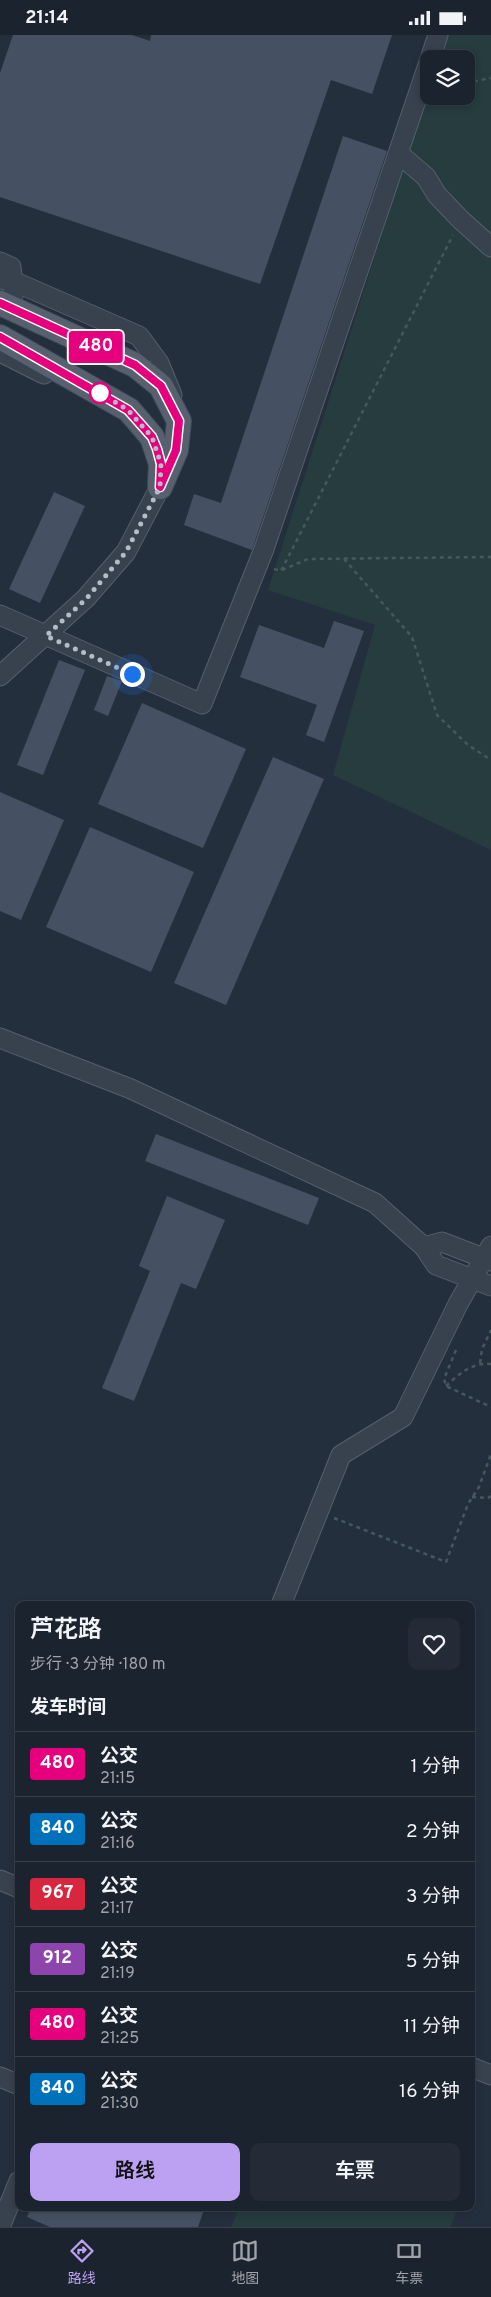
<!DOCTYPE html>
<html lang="zh">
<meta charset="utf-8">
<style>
body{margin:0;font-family:Overpass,"Noto Sans SC",sans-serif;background:#242b36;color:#f1f3f6;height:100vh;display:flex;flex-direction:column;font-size:19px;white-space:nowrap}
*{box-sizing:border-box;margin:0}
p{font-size:16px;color:#a0a4aa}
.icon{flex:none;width:28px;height:28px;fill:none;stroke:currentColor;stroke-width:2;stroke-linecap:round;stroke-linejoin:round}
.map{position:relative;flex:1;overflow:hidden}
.sheet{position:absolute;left:15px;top:1566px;width:460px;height:610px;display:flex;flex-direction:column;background:#1b232e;border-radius:10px;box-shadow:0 2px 8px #0003,0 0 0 1px #39404a}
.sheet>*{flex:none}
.badge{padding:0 10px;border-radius:4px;font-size:18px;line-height:32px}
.buttons{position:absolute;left:420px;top:15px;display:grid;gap:10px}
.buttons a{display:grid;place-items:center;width:55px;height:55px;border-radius:10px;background:#1b232e;box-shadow:0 2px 8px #0003,0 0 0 1px #39404a;font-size:25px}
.you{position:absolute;width:25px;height:25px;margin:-12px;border:4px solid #fff;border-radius:50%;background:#1a73e8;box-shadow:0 0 0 8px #1a73e833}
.map>.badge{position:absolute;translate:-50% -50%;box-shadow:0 0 0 2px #fff}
h2{padding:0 15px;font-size:19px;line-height:45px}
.round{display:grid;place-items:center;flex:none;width:52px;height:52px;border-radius:10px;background:#242b36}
.headline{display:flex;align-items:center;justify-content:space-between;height:85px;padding:0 15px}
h1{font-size:24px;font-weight:600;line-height:38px}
.action{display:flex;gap:10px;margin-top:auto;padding:10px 15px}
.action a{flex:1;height:58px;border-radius:10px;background:#bca0f2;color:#111;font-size:20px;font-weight:600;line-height:58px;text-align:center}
.action a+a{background:#242b36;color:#f1f3f6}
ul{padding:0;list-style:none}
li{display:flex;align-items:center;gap:15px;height:65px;padding:0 15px;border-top:1px solid #39404a}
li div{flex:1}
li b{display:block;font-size:19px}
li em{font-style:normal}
li .badge{min-width:55px;font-weight:700;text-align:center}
.status{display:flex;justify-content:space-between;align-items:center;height:35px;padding:0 25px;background:#1b232e;direction:ltr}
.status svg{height:14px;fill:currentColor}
.tab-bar{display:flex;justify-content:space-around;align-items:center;height:70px;border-top:1px solid #39404a;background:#1b232e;font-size:14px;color:#a0a4aa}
.tab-bar a{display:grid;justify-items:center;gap:2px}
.tab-bar .current{color:#bca0f2}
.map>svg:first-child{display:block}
.green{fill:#263c3f}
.building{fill:#455162}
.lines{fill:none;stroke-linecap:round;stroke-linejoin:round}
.minor-casing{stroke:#565f6c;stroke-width:21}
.major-casing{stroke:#414a57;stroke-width:26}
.path{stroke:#44595c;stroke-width:2.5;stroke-dasharray:4 4;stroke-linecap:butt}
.minor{stroke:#38414e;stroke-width:19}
.major{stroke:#56606e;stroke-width:24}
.line-casing{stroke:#fff;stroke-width:11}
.line{stroke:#e6007e;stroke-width:8}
.walk{stroke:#b4bcc9;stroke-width:5;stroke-dasharray:0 9}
.stop-dot{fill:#fff;stroke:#e6007e;stroke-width:2.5}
</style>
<div class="status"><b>21:14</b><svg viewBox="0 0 49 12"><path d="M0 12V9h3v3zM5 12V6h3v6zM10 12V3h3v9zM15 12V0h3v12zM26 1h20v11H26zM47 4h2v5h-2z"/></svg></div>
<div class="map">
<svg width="491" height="2192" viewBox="0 0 491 2192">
<rect width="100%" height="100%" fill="#242f3e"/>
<path class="green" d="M445,0H491V815L333,740L375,590L268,555L429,52V61H466V24H438Z
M239,2173V2172L458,2173L450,2192H231Z"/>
<path class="building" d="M13,0H132L150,6L151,0H392L372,59L331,45L260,249L0,162V38Z
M343,101L387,116L252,515L184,490L194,459L221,468Z
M54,457L85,471L40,568L9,554Z
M334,586L364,596L324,707L306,700L317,670L240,642L259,590L324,613Z
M59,625L85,635L43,740L17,730Z
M107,641L122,646L108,681L94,675Z
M142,668L246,714L203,813L98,769Z
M273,722L324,744L226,970L174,948Z
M0,757L64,785L21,885L0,876Z
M90,792L194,837L151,937L46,892Z
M156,1099L319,1163L308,1190L145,1126Z
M167,1161L225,1185L196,1254L181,1248L134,1366L102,1353L150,1236L139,1231Z
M31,2172H205L198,2192H50L27,2182Z"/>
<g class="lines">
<defs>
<path id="minor" d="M430,24L438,0
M398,118L426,142L437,160L461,185L491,212
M0,227L11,232L14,258
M0,244L13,246L139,301L159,328L172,360
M0,317L44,339
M0,580L202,669L264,514L429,27
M0,641L86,563L126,517L160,452
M0,1003L131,1054L375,1168L424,1212L436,1230L491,1251
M424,1212L442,1207L491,1226
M281,1570L341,1420L403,1382L458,1269L491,1211
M0,1845L19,1853
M471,2032L491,2040
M0,2042L19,2050
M0,2192L19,2146"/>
<path id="major" d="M0,268L135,330L161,351L179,386L176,415L160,452
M0,302L129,375L152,402L161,429L160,448"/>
</defs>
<use href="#minor" class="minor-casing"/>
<use href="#major" class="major-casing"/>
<path class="path" d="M466,48L491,43
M344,524L412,602L437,680L468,710L491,725
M274,534L281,536L453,200
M282,535L308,524L491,522
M456,1315L444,1344L446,1351L491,1372
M480,1328L482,1314L491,1295
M446,1351C459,1339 472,1327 491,1329
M472,1462L488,1463L491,1461
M334,1483L446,1527L468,1469L479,1452L491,1419"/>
<use href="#minor" class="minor"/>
<use href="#major" class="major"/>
</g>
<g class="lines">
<defs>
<path id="line" d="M0,268L135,330L161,351L179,386L176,415L160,452L161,429L157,414L152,402L128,375L0,302"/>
</defs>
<use href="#line" class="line-casing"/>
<use href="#line" class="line"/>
<path class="walk" d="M100,358L128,375L152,402L161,429L160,452L126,517L86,564L46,601L132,639"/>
</g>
<circle class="stop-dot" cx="100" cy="358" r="10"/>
</svg>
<div class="buttons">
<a><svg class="icon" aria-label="layers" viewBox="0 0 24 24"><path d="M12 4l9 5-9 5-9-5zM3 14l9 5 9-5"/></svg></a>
</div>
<div class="you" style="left:132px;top:639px"></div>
<b class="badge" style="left:96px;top:312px;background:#e6007e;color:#fff">480</b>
<section class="sheet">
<div class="headline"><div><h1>芦花路</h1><p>步行 · 3 分钟 · 180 m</p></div><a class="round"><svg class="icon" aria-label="heart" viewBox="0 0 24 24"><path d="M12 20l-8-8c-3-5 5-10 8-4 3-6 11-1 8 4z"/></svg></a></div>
<h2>发车时间</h2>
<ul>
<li><span class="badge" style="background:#e6007e;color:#fff">480</span><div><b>公交</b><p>21:15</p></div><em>1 分钟</em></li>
<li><span class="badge" style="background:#0072bc;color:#fff">840</span><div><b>公交</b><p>21:16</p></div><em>2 分钟</em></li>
<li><span class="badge" style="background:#d7263d;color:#fff">967</span><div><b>公交</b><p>21:17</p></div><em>3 分钟</em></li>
<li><span class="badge" style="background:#8e44ad;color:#fff">912</span><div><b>公交</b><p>21:19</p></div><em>5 分钟</em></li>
<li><span class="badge" style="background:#e6007e;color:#fff">480</span><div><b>公交</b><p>21:25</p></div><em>11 分钟</em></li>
<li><span class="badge" style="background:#0072bc;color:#fff">840</span><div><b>公交</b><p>21:30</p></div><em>16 分钟</em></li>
</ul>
<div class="action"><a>路线</a><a>车票</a></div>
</section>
</div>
<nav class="tab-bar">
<a class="current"><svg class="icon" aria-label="directions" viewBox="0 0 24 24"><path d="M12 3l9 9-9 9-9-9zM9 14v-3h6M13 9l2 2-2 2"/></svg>路线</a>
<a><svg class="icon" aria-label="map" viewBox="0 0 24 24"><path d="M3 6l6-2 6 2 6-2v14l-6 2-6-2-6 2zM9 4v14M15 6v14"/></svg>地图</a>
<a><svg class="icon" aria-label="tickets" viewBox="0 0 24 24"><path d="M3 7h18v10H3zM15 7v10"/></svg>车票</a>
</nav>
